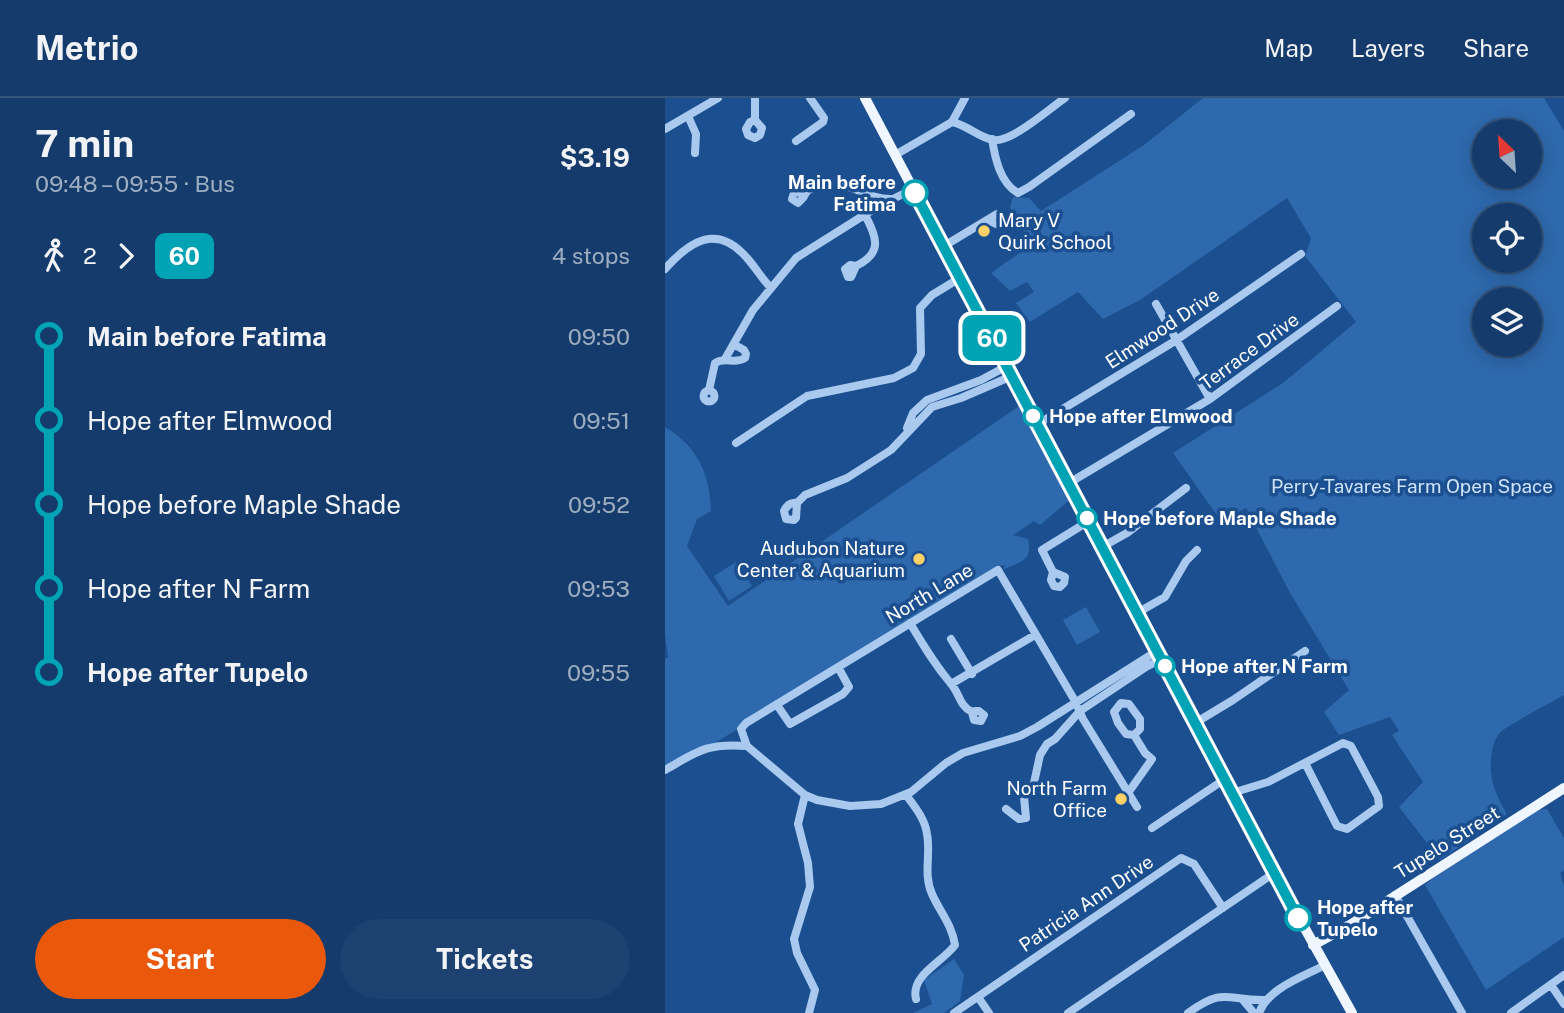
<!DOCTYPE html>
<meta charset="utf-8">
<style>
body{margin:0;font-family:"Public Sans",sans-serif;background:#1d4271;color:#f1f3f6;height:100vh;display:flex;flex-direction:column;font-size:26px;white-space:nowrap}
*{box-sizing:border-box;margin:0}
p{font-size:23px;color:#9dadc1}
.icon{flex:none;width:38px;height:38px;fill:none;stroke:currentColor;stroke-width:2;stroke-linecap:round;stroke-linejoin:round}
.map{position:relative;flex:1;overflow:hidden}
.side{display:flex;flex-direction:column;background:#143b6b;width:665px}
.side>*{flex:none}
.badge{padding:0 14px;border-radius:10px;font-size:24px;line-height:46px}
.needle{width:46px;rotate:335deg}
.tools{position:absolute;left:807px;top:21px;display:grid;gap:14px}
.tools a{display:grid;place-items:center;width:70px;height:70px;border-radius:50%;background:#143b6b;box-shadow:0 4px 18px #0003,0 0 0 2px #33557e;font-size:35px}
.map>.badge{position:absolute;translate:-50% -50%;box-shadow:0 0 0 4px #fff}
.legs{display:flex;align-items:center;gap:10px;height:77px;padding:0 35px;font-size:23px}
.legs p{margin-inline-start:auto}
.overview{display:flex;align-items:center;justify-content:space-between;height:119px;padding:0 35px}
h1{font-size:38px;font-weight:700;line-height:52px}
.action{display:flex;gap:14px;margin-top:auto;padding:14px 35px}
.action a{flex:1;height:80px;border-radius:42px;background:#ea580c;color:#fff;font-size:28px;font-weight:700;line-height:80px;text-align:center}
.action a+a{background:#1d4271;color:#f1f3f6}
ul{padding:0 35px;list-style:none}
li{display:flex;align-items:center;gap:24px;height:84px;font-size:26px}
li i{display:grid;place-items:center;width:10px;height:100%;margin:0 9px;background:currentColor}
li i::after{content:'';width:18px;height:18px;margin:-9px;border:5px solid;border-radius:50%;background:#143b6b}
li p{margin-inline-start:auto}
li:first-child i{background:linear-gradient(#0000 50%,currentColor 0)}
li:last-child i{background:linear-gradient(currentColor 50%,#0000 0)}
header{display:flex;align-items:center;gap:42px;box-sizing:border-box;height:98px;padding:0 35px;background:#143b6b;border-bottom:2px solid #33557e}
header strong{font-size:33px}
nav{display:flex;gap:38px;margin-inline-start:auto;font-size:24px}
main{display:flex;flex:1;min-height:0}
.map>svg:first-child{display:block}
.green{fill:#2e69ad;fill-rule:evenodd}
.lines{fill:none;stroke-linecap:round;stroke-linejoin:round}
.minor{stroke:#a9c9ee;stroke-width:8}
.major{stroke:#f0f6ff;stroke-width:10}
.line-1-casing{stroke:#fff;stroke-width:16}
.line-1{stroke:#00a3b4;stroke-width:10}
.stop-1-dot{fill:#fff;stroke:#00a3b4;stroke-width:3.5}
.poi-dot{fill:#ffd166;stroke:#1b4f8f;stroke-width:2.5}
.labels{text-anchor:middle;stroke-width:7;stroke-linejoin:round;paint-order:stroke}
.stop-label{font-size:19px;font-weight:bold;fill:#fff;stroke:#1b4f8f;text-anchor:start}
.poi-label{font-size:19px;fill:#fff;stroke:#1b4f8f;text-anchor:end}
.street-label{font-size:19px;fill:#fff;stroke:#1b4f8f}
.park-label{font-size:19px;fill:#cfe3fa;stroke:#1b4f8f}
</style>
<header>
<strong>Metrio</strong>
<nav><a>Map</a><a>Layers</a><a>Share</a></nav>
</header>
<main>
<section class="side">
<div class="overview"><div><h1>7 min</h1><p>09:48 – 09:55 · Bus</p></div><b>$3.19</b></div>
<div class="legs"><svg class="icon" aria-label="walk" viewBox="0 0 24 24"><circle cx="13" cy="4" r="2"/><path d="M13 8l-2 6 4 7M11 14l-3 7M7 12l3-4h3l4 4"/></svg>2<svg class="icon" aria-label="forward" viewBox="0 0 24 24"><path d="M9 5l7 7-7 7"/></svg><b class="badge" style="background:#00a3b4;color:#fff">60</b><p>4 stops</p></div>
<ul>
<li><i style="color:#00a3b4"></i><b>Main before Fatima</b><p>09:50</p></li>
<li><i style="color:#00a3b4"></i><span>Hope after Elmwood</span><p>09:51</p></li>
<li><i style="color:#00a3b4"></i><span>Hope before Maple Shade</span><p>09:52</p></li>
<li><i style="color:#00a3b4"></i><span>Hope after N Farm</span><p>09:53</p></li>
<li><i style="color:#00a3b4"></i><b>Hope after Tupelo</b><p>09:55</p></li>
</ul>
<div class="action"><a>Start</a><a>Tickets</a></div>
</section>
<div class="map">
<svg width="899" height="915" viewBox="0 0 899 915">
<rect width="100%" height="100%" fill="#1b4f8f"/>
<path class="green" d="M538,0H879L899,33V597C880,608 859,618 841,630C832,635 829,644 827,653C823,678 829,694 842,716L775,762L734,709L758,684L727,637L734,633L725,619L674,637L659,614L684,592L624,493L581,410L556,423L508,355L618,285L691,224L640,158L646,140L622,100L475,202L438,221L413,194L365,224L351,205L369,194L362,184L345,193L326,175L366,147L345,109L348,99L364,100L376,113L479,47ZM819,33H864V79H819ZM819,117H864V163H819ZM819,201H864V247H819Z
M354,308C358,315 364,318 367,325L365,328L368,333H370L407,400L375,427L369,423L348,437L363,441C368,464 356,463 338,472L340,467L334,468L10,670L0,673V561L3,559L0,537V329C33,349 45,376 46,413L32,421L22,448L63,508Z
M71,464L87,488L64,503L49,478Z
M421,509L435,534L412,547L398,522Z
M882,711L899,740V772L895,775L899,788V839L821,892L760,787L774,775L871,712Z
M289,861L299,877L295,903L279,915H248L267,906L259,882Z"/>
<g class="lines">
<path class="minor" d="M90,0V22L97,30L95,37L90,40L83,37L81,31L85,24L90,22
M23,18L31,36L30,55
M287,24C302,27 313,39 328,42C346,45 384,11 400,0
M0,31L53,0
M327,41C330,60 335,85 353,95L364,89L466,16
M131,43L158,24L159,20L145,0
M230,57L287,24L300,0
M142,93C179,73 194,101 226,101
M142,93L138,100L133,105L127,101L129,95Z
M279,148L322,122L334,127L338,121L332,116L322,122
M185,167L191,168L186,179H183L180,171Z
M191,168C218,155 212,139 200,117
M0,171C25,143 52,125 82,160C91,170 97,181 106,190
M491,206L545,301
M60,261L88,212L131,160L212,109L248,91
M44,292L50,265C61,258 69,267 80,260L81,256L79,252L70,247
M38.5 298a5.5 5.5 0 1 1 11 0a5.5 5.5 0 1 1-11 0Z
M373,326L510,243L636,156
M242,330L248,315L262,302L316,282L342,268
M71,345L142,298L229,280L248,270L256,256L255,210L267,197L295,180
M404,385L545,301L672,208
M132,405C126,404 122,407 119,413L121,421L129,422L131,420L132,405L140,397L182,380L226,352L267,309L296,300L347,278
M437,449L462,435L521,390
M388,474L400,479L399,485L395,489L389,488L386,482L388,474L377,452L424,423
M472,515L500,499L521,463L532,452
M245,525C258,547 270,567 287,587C295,597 294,607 307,614
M286,541L307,576
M286,586L370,537
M112,607L125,626L178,596L184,589L173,569
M310,613H314L319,617L316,623L309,622L307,614Z
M530,625L568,602L640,553
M0,672C33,653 42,645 82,648
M463,695L487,661L480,655L469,637L461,636L453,625L449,614L456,605L464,606L475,621V631L469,637
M567,695L603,684L678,645L686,648L713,699L714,708L682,731L672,728L640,665
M140,697L133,726L143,765L145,789L129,841L132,855L150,892L144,915
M241,697C250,709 260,721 262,736C266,757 258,776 267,796C275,814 287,827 290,847C278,864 245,877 251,901
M472,709L418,621L410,603L333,472L81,625L76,631L82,648L140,697L152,702L185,708L216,706L246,694L281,665L298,655L355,638L372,629L492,553
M341,711L354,721L361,720L359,699L362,692L369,685L375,657L382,646L390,641L415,613L481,569L497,561
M487,730L560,681
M730,797L797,915
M886,887L899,906
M313,899L324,915
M577,901L589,915
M289,915L516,760L529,766L558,810
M403,915L609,775
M523,915C561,888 561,903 600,902
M594,915C603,890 638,879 660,867
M846,915L899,877"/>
<path class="major" d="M200,0L609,775L687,915
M648,847L685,827L899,690"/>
</g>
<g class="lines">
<defs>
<path id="line-1" d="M250,95L633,820"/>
</defs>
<use href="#line-1" class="line-1-casing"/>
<use href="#line-1" class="line-1"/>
</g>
<g class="stop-1-dot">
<circle cx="250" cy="95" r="12"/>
<circle cx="368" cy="318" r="9"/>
<circle cx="422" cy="420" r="9"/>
<circle cx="500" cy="568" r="9"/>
<circle cx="633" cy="820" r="12"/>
</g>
<g class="poi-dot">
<circle cx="319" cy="133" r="7"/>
<circle cx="254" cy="461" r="7"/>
<circle cx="456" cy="701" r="7"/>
</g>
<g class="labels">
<g class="stop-label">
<text x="231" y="91" text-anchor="end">Main before<tspan x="231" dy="22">Fatima</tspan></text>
<text x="384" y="325">Hope after Elmwood</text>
<text x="438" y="427">Hope before Maple Shade</text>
<text x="516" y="575">Hope after N Farm</text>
<text x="652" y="816">Hope after<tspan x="652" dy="22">Tupelo</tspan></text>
</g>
<g class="poi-label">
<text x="333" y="129" text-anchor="start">Mary V<tspan x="333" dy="22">Quirk School</tspan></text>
<text x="240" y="457">Audubon Nature<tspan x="240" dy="22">Center &amp; Aquarium</tspan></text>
<text x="442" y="697">North Farm<tspan x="442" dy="22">Office</tspan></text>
</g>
<g class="street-label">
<text transform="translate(497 230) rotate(-33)" y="7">Elmwood Drive</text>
<text transform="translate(584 253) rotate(-36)" y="7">Terrace Drive</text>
<text transform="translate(264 495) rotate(-31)" y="7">North Lane</text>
<text transform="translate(782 744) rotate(-32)" y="7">Tupelo Street</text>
<text transform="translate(421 805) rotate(-34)" y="7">Patricia Ann Drive</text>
</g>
<g class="park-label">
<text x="747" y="395">Perry-Tavares Farm Open Space</text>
</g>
</g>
</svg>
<div class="tools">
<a><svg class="needle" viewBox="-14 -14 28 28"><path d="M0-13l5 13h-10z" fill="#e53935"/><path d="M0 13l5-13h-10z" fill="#9dadc1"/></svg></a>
<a><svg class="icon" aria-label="locate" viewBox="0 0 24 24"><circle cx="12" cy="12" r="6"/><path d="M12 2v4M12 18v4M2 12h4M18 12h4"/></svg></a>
<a><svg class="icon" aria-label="layers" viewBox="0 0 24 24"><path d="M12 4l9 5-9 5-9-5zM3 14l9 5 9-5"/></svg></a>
</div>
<b class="badge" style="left:327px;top:240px;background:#00a3b4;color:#fff">60</b>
</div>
</main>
